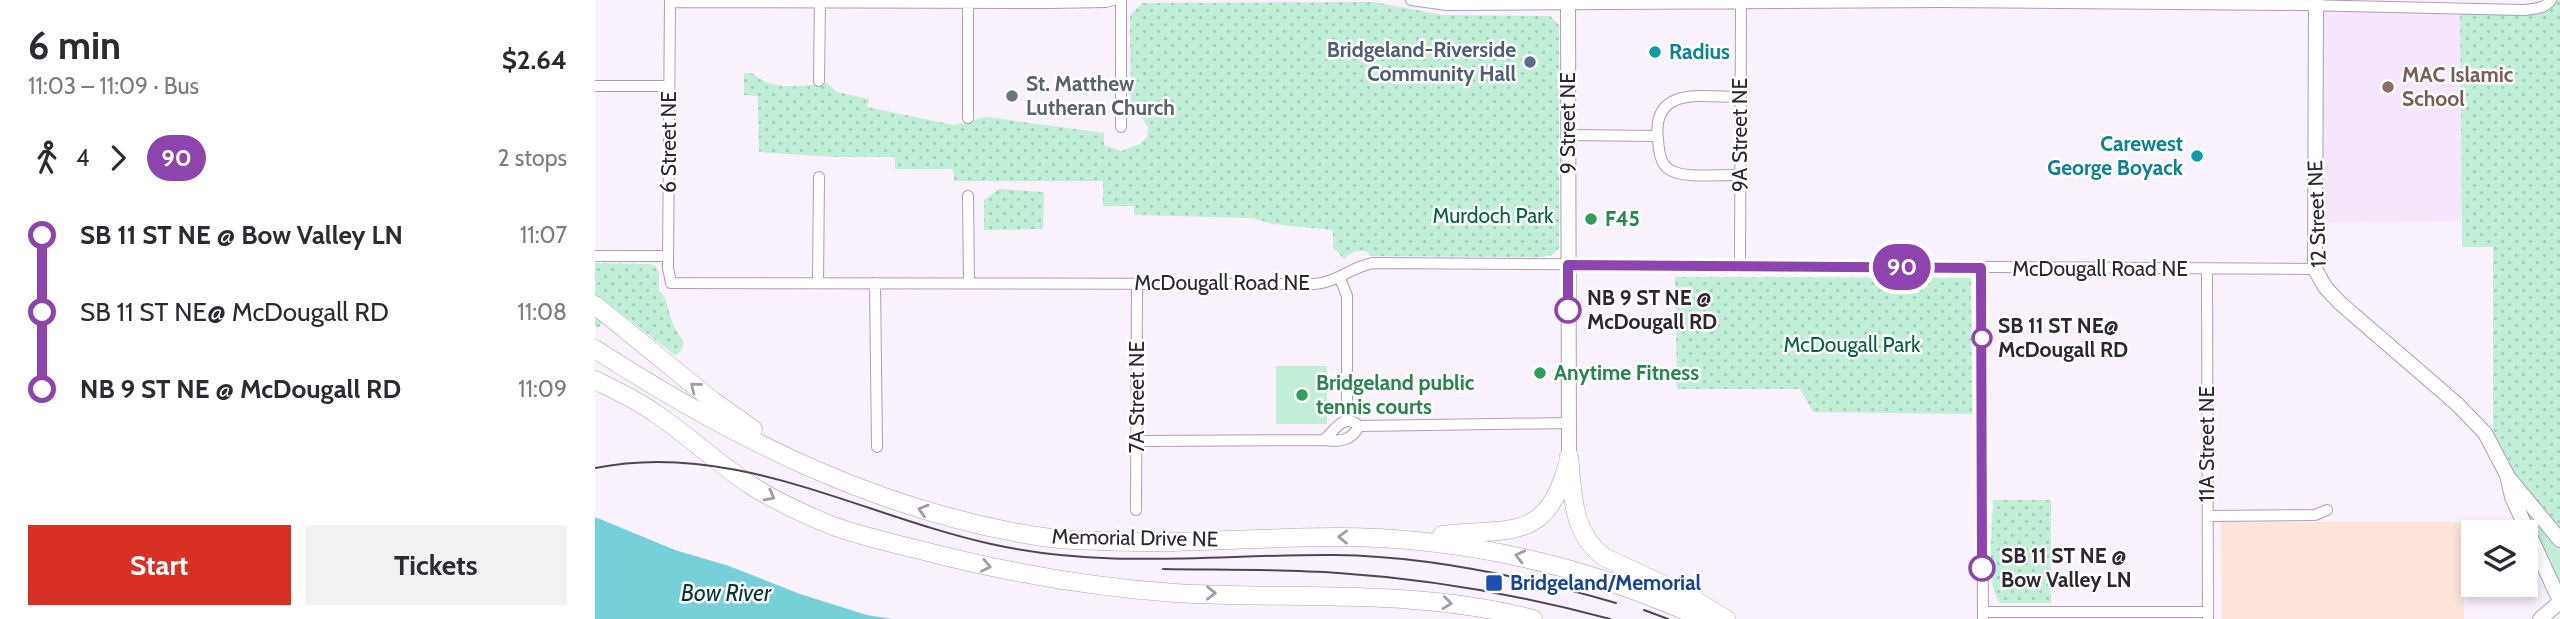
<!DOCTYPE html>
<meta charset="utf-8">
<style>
body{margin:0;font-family:Cabin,sans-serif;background:#f2f2f3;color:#2b2b33;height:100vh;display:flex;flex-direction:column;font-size:26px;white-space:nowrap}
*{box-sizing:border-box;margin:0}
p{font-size:23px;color:#7c7c81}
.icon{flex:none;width:38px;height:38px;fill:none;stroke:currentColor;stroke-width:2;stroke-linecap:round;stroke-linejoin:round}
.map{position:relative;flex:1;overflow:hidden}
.drawer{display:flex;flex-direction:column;background:#fff;width:595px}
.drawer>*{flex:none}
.badge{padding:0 14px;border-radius:23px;font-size:24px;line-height:46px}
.tools{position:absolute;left:1866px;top:520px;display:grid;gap:14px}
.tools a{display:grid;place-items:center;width:77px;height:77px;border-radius:0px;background:#fff;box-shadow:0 4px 10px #0003;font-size:35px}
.map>.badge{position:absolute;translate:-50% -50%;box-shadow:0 0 0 4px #fff}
.legs{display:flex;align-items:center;gap:10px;height:77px;padding:0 28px;font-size:23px}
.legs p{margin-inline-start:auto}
.headline{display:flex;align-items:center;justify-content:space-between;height:119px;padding:0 28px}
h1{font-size:38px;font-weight:700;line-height:52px}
.primary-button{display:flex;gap:14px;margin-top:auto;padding:14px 28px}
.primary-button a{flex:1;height:80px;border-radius:0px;background:#d93025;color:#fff;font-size:28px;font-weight:700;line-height:80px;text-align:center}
.primary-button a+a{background:#f2f2f3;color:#2b2b33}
ul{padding:0 28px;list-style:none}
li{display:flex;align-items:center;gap:24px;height:77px;font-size:26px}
li i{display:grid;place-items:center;width:10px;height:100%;margin:0 9px;background:currentColor}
li i::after{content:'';width:18px;height:18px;margin:-9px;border:5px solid;border-radius:50%;background:#fff}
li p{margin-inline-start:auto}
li:first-child i{background:linear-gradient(#0000 50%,currentColor 0)}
li:last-child i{background:linear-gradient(currentColor 50%,#0000 0)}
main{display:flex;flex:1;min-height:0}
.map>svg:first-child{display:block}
.commercial{fill:#fde4da}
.built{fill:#f5e6fb}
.grass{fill:#c1eed6}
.park{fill:url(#park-dots)}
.water{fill:#76d0d7}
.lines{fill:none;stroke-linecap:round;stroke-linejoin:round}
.minor-casing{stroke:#af9cb6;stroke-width:12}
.tertiary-casing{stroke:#af9cb6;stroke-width:16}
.trunk-casing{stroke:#af9cb6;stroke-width:19}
.minor{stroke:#fff;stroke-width:10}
.tertiary{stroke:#fff;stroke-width:14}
.trunk{stroke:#fff;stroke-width:18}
.tram{stroke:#4d4550;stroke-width:2}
.oneway{stroke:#a19da2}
.line-1-casing{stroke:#fff;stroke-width:16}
.line-1{stroke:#8e44ad;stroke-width:10}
.culture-dot{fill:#0f9aa8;stroke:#fff;stroke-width:2.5}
.service-dot{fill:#5c6f8a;stroke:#fff;stroke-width:2.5}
.education-dot{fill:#8d6e63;stroke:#fff;stroke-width:2.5}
.worship-dot{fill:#6b7280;stroke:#fff;stroke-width:2.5}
.leisure-dot{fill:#2e9e5b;stroke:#fff;stroke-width:2.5}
.stop-1-dot{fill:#fff;stroke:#8e44ad;stroke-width:3.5}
.transit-dot{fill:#1a4fb4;stroke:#fff;stroke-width:2.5}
.labels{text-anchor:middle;stroke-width:5;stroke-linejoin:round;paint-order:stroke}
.service-label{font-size:21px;font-weight:bold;fill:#4e5e75;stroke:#fff;text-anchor:end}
.culture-label{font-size:21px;font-weight:bold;fill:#0d838f;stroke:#fff;text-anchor:start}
.education-label{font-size:21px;font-weight:bold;fill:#785e54;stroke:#fff;text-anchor:start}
.worship-label{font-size:21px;font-weight:bold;fill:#5b616d;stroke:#fff;text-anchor:start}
.street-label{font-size:21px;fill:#2e2631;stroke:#fff}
.park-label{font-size:21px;fill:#056041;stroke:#fff}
.leisure-label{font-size:21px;font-weight:bold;fill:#27864d;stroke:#fff;text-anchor:start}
.stop-label{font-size:21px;font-weight:bold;fill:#2e2631;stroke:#fff;text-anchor:start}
.transit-label{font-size:21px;font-weight:bold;fill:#164399;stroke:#fff;text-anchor:start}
.water-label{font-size:23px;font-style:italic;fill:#083539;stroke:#fff}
</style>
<main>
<section class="drawer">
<div class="headline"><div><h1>6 min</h1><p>11:03 – 11:09 · Bus</p></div><b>$2.64</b></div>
<div class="legs"><svg class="icon" aria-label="walk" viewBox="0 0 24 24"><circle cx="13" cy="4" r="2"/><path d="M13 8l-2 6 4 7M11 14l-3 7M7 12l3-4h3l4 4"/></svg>4<svg class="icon" aria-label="forward" viewBox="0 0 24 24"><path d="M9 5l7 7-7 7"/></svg><b class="badge" style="background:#8e44ad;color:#fff">90</b><p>2 stops</p></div>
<ul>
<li><i style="color:#8e44ad"></i><b>SB 11 ST NE @ Bow Valley LN</b><p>11:07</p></li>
<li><i style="color:#8e44ad"></i><span>SB 11 ST NE@ McDougall RD</span><p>11:08</p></li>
<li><i style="color:#8e44ad"></i><b>NB 9 ST NE @ McDougall RD</b><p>11:09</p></li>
</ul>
<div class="primary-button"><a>Start</a><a>Tickets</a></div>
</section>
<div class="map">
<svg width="1965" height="619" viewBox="0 0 1965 619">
<defs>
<pattern id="park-dots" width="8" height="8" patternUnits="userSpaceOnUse" patternTransform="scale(1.75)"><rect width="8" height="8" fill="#c1eed6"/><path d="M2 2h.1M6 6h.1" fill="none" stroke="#a6ccb8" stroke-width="1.8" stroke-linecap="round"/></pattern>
</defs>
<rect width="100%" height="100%" fill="#f9f1fc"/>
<path class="commercial" d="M1626,522H1868L1869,619H1627Z"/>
<path class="built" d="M1720,6L1865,8L1867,221L1720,223Z"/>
<path class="grass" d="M681,366H732V424H681Z
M1932,511L1965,549V588L1930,512Z"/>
<path class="park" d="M1956,0H1965V530L1951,510L1912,475L1898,445V247H1867V221L1865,8L1928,10Z
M779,2L848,15L955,16L964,25V248L957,255L948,257L775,256L773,252C762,249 757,252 749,259L738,247V230L678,224L657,218L539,215V206H508V181H359L358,169H300V157H239L164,152L163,96L149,95V73H157C179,92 206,86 232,83L242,92L274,99L272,107L359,125L392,117L509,133V145L526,151L545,144L552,137L553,127L536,101L535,15L547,3Z
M404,189L449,192L448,229L389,230V200Z
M0,263L55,264L61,266L64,272V290L70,298L78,325L89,343L85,352L80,355L20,309L4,327H0Z
M1080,277L1376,278L1377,414L1218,412L1205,389H1082Z
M1398,500H1456V603H1406C1390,590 1398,522 1398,500Z"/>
<path class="water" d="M0,517L80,550L134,566L205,594L272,615L297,619H0Z"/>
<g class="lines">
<defs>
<path id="minor" d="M75,0L73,268L76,283L719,284C741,283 756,267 778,263L1720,269
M526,0V127
M816,0L852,5L1346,2L1707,5L1928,10C1938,9 1950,9 1956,0
M75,2L457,3L510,2L519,0
M224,81L225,0
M0,86H74
M373,118V0
M973,135L1062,136
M1145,175C1127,174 1089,179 1075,170C1065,164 1064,151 1063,140C1056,85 1108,97 1145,97
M373,196L374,283
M0,256H73
M1145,265L1146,5
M1386,268L1388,619
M1612,269L1613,619
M745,278L752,296V419
M223,282L224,177
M280,283L282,447
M729,440C740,430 749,412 764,426L974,423
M542,441L729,440C744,442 757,441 764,426
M541,510L542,283
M1613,516L1720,515L1732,510
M1388,612H1613"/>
<path id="tertiary" d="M973,0L974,456
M1721,0L1720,269L1730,287L1745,303L1862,404L1890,433L1912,475L1917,497L1965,601
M1913,477L1965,540
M1945,619L1965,602"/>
<path id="trunk" d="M0,305L118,401L158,429
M0,349C139,439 290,515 455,538C472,541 490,540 508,541C586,545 663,537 741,537C870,537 992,566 1109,619
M0,380C20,390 42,400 60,413C94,436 123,464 157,486C182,502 211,515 238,526C266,536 296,543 325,550C409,572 494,587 580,593C700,600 821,588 938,619
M974,456C978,494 976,532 1009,557L1095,597L1131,619
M847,535C912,527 951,544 972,466"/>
</defs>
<use href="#minor" class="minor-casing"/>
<use href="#tertiary" class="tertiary-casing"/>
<use href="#trunk" class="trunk-casing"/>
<use href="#minor" class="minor"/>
<use href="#tertiary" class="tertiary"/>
<use href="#trunk" class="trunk"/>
<path class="tram" d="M0,468C139,440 265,515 396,544C513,570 622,554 740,555C834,556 931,577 1021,603
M568,569C626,570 685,569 743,573C835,579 926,595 1015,619
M1049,610L1073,619"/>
</g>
<defs><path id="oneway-chevron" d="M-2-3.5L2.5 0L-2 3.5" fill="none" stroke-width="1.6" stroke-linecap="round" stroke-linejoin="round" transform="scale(1.75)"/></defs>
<g class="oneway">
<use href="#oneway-chevron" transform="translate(100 387) rotate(-141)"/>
<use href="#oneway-chevron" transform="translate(175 496) rotate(28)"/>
<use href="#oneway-chevron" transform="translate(328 510) rotate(-163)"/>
<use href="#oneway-chevron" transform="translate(748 537) rotate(-179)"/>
<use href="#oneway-chevron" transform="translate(925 556) rotate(-166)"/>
<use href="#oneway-chevron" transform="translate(391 566) rotate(12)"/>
<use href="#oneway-chevron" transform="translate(616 593) rotate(1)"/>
<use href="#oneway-chevron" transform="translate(852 603) rotate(7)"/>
</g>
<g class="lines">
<defs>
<path id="line-1" d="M973,310V265L1386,268L1387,568"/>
</defs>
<use href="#line-1" class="line-1-casing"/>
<use href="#line-1" class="line-1"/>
</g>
<g class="culture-dot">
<circle cx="1060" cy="52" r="7"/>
<circle cx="1602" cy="156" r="7"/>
</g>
<circle class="service-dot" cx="935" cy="62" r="7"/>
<circle class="education-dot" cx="1793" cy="87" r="7"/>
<circle class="worship-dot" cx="417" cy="96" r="7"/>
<g class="leisure-dot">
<circle cx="996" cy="219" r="7"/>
<circle cx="945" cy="373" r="7"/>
<circle cx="707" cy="395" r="7"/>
</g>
<g class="stop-1-dot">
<circle cx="973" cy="310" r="12"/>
<circle cx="1387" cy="338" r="9"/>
<circle cx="1387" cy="568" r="12"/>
</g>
<rect class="transit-dot" x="890" y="574" width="18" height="18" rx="3.5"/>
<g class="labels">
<g class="service-label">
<text x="921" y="57">Bridgeland-Riverside<tspan x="921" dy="24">Community Hall</tspan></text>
</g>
<g class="culture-label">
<text x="1074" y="59">Radius</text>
<text x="1588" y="151" text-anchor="end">Carewest<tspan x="1588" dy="24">George Boyack</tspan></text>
</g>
<g class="education-label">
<text x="1807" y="82">MAC Islamic<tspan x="1807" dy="24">School</tspan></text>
</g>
<g class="worship-label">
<text x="431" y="91">St. Matthew<tspan x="431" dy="24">Lutheran Church</tspan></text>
</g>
<g class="street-label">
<text transform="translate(973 123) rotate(-90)" y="7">9 Street NE</text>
<text transform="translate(1145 135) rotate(-90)" y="7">9A Street NE</text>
<text transform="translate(74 142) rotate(-90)" y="7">6 Street NE</text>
<text transform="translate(1722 214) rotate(-92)" y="7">12 Street NE</text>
<text x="1505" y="276">McDougall Road NE</text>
<text x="627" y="290">McDougall Road NE</text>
<text transform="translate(542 397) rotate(-90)" y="7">7A Street NE</text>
<text transform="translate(1612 444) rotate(-90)" y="7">11A Street NE</text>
<text transform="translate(540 538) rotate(1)" y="7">Memorial Drive NE</text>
</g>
<g class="park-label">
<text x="898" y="223">Murdoch Park</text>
<text x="1257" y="352">McDougall Park</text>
</g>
<g class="leisure-label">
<text x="1010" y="226">F45</text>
<text x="959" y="380">Anytime Fitness</text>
<text x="721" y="390">Bridgeland public<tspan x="721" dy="24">tennis courts</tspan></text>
</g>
<g class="stop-label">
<text x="992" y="305">NB 9 ST NE @<tspan x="992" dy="24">McDougall RD</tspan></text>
<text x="1403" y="333">SB 11 ST NE@<tspan x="1403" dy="24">McDougall RD</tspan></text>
<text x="1406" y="563">SB 11 ST NE @<tspan x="1406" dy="24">Bow Valley LN</tspan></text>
</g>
<g class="transit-label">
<text x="915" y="590">Bridgeland/Memorial</text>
</g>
<g class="water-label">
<text x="131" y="601">Bow River</text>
</g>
</g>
</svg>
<div class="tools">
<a><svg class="icon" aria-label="layers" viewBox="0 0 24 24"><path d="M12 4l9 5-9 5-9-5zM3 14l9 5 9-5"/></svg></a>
</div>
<b class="badge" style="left:1307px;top:267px;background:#8e44ad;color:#fff">90</b>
</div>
</main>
